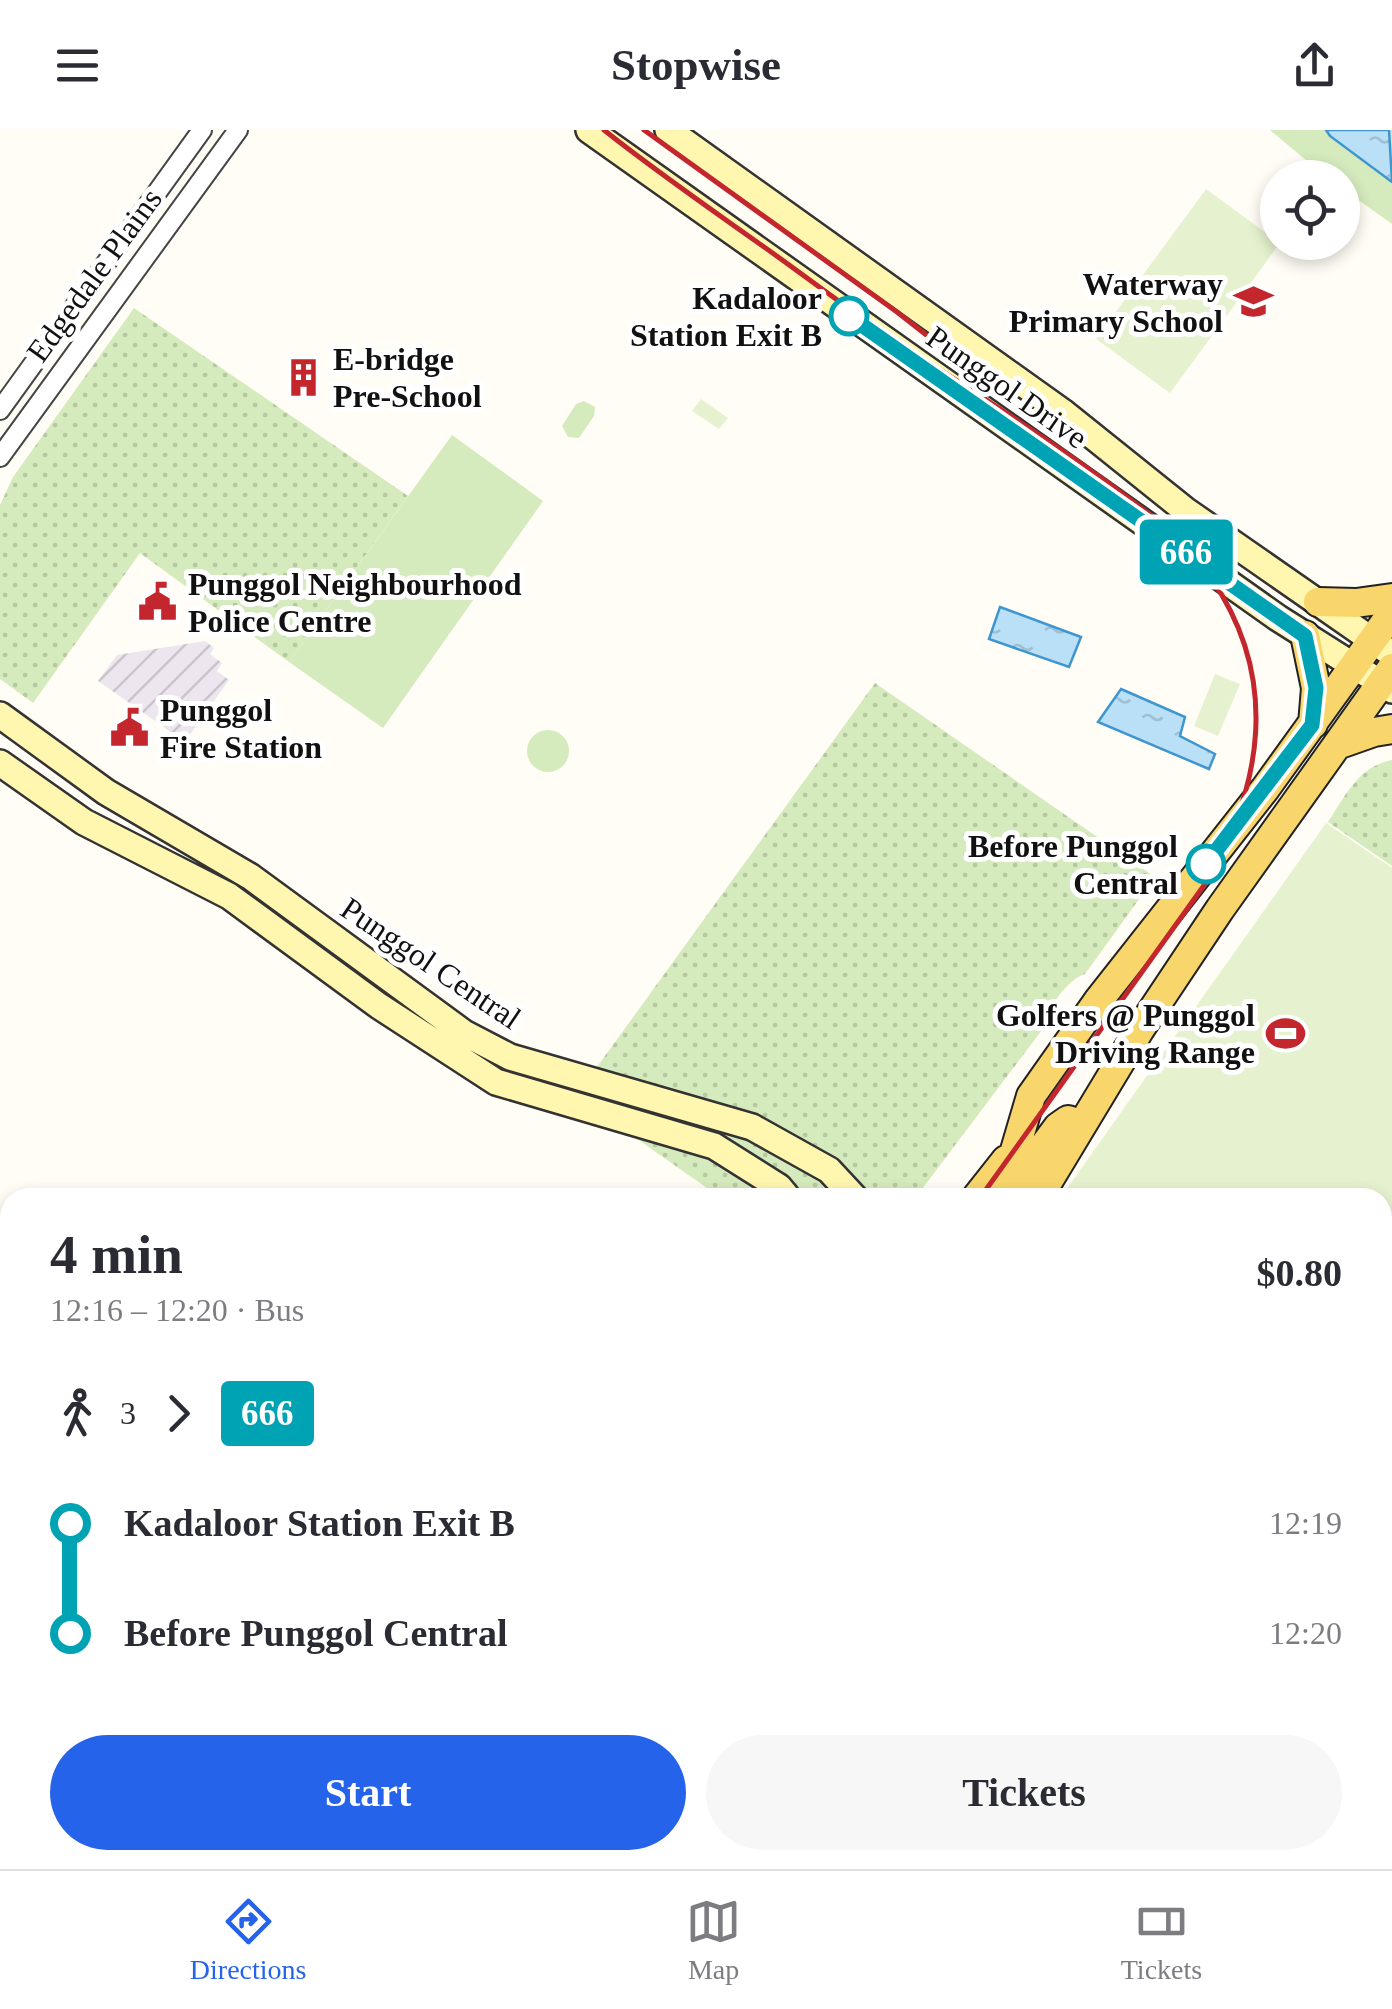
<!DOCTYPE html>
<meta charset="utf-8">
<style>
body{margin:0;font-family:Georgia,serif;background:#f7f7f7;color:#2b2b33;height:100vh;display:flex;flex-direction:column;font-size:38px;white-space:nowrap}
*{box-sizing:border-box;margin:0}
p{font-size:32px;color:#7c7c81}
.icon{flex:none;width:55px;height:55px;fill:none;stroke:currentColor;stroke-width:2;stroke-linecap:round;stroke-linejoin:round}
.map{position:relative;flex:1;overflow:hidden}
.details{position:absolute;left:0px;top:1058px;width:1392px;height:682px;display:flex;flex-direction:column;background:#fff;border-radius:30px 30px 0 0;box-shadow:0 5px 15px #0003}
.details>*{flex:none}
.badge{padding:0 20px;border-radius:8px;font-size:35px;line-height:65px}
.tools{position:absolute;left:1260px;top:30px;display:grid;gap:20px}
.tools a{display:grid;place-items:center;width:100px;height:100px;border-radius:50%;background:#fff;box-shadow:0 5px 15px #0003;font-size:50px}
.map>.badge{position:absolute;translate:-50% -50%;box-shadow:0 0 0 5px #fff}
.legs{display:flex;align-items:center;gap:15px;height:110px;padding:0 50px;font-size:32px}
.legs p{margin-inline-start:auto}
.summary{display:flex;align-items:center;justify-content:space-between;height:170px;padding:0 50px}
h1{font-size:55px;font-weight:600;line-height:75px}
.primary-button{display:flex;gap:20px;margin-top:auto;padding:20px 50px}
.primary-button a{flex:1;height:115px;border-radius:60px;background:#2563eb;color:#fff;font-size:40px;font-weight:600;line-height:115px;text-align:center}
.primary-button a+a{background:#f7f7f7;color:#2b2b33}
ul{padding:0 50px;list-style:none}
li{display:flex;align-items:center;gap:35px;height:110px;font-size:38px}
li i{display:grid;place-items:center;width:15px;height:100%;margin:0 12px;background:currentColor}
li i::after{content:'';width:25px;height:25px;margin:-12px;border:8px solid;border-radius:50%;background:#fff}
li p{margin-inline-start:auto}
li:first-child i{background:linear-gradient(#0000 50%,currentColor 0)}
li:last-child i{background:linear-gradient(currentColor 50%,#0000 0)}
header{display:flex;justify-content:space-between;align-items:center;height:130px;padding:0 50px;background:#fff;font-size:45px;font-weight:600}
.menu{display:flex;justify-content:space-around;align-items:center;height:140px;border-top:2px solid #e1e1e2;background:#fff;font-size:28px;color:#7c7c81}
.menu a{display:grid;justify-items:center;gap:5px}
.menu .selected{color:#2563eb}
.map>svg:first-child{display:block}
.industrial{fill:url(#industrial-furrows)}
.farmland{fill:url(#farmland-dots)}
.grass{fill:url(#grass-dots)}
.park{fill:#d5ebbd}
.pitch{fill:#e6f2cf}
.water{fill:url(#water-ripples);stroke:#3f96cf;stroke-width:2.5}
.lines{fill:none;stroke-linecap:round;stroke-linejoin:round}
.street-casing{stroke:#444;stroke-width:22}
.secondary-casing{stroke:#333;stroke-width:30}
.primary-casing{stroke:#222;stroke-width:32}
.street{stroke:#fff;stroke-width:18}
.secondary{stroke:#fff6b0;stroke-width:25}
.primary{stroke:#f9d66b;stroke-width:28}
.rail{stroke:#c4262e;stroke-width:5}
.line-1-casing{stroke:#fff;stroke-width:22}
.line-1{stroke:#00a3b4;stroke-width:15}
.stop-1-dot{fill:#fff;stroke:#00a3b4;stroke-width:5}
.labels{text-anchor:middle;stroke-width:10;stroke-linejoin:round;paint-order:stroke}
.street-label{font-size:32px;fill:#111;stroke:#fff}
.poi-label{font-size:32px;font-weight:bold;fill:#111;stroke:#fff;text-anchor:start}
.stop-label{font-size:32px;font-weight:bold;fill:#111;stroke:#fff;text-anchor:end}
</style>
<header><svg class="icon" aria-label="menu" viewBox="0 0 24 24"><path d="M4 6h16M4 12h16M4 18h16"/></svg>Stopwise<svg class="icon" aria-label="share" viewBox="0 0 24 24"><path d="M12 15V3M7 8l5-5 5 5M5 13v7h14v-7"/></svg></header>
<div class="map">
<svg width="1392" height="1739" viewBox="0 0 1392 1739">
<defs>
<pattern id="industrial-furrows" width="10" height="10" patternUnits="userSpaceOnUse" patternTransform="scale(2.5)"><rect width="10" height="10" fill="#eee6ef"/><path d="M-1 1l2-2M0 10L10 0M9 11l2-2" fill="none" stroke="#cbc4cc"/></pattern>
<pattern id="farmland-dots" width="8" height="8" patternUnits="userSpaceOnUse" patternTransform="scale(2.5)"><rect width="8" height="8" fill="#f6f3d4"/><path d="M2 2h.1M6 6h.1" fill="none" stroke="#d2cfb5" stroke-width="1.8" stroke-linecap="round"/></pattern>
<pattern id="grass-dots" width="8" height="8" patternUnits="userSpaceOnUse" patternTransform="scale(2.5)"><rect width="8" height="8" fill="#d5ebbd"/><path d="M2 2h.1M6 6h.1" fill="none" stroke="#b6c8a1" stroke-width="1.8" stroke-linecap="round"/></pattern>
<pattern id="water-ripples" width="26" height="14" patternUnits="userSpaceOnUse" patternTransform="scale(2.5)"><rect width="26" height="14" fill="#b9e0f7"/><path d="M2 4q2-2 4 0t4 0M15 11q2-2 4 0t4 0" fill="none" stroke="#9ebfd3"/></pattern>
</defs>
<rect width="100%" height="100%" fill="#fffdf5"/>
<path class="industrial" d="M205,511L214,518L210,524L222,533L217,541L229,550L185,612L98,551L117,525Z"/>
<path class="farmland" d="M578,1730H844L838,1739H571Z"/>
<path class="grass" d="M134,178L408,366L289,532L140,423L33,573L0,549V375L13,347Z
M875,553L1155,747L1085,844C1069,849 1048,875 1048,892L916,1067H725L707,1058L576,966Z
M1392,630V736L1328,692C1345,666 1359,636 1392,630Z
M1392,1121V1529L1382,1522V1135Z"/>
<path class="park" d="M1270,0H1392V94L1343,59L1342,48L1326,47Z
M584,271L595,277L594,286L579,308L568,307L562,296L576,274Z
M452,305L543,371L383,598L289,532Z
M527 621a21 21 0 1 1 42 0a21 21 0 1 1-42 0Z
M0,1174L10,1181V1356L0,1347Z
M1236,1730H1311L1303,1739H1228Z"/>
<path class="pitch" d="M1206,59L1280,113L1170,263L1096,209Z
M701,269L728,288L719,299L692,281Z
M1215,544L1240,554L1218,606L1194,596Z
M1326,693L1392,738V1107L1383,1121L1382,1068L1061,1067Z"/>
<path class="water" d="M1326,0H1389L1392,52L1330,6Z
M1000,477L1081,507L1069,537L989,509Z
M1121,559L1185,587L1180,606L1215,624L1209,639L1098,592Z
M1392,1640V1739H1303L1311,1730H1382L1383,1651Z"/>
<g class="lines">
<defs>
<path id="street" d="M0,280L202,0
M0,327L238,0
M876,1739L883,1730"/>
<path id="secondary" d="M589,0L1278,488L1392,560
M668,0L1064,283L1185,380L1392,524
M0,585L106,662L251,747L464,903L510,927L752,997L829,1040L855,1068
M0,633L84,692L229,766L379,876L496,952L714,1016L779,1057L788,1068
M1382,1567L1392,1574
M1382,1614L1392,1620"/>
<path id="primary" d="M1318,472L1356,473L1392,468
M1305,505L1316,558L1313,594
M1337,615L1374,602L1392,599
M1010,1062L1058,997L1068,990L1080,994
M976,1068L1006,1030
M1001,1068L1031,966L1098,871L1265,659L1392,483
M1038,1068L1140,899L1220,779L1392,538
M472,1739L478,1730
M528,1739L534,1730"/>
</defs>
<use href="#street" class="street-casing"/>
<use href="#secondary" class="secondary-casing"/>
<use href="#primary" class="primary-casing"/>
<use href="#street" class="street"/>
<use href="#secondary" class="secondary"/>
<use href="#primary" class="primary"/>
<path class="rail" d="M604,0C653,39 705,75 757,112C800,142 842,175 886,204C953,249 1021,291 1087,338C1132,370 1179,403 1211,448C1280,548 1263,656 1205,754L980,1068
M644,0L897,182L994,258
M507,1739L514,1730"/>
</g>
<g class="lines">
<defs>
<path id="line-1" d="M849,186L1305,506L1316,558L1312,595L1206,734"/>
</defs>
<use href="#line-1" class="line-1-casing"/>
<use href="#line-1" class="line-1"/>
</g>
<defs>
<symbol id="school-bare" viewBox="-9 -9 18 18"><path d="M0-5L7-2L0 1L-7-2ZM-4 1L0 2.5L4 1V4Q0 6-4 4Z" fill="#c4262e" stroke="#fff" stroke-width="2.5" paint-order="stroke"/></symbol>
<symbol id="building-bare" viewBox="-9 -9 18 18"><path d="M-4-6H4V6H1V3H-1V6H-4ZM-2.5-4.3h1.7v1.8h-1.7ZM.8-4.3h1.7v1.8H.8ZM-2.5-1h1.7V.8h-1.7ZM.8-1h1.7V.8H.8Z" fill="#c4262e" stroke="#fff" stroke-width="2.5" paint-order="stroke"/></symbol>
<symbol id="civic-bare" viewBox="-9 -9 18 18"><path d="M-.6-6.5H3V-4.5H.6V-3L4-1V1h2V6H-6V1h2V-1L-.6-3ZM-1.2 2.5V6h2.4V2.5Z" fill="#c4262e" stroke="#fff" stroke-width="2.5" paint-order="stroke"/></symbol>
<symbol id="stadium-bare" viewBox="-9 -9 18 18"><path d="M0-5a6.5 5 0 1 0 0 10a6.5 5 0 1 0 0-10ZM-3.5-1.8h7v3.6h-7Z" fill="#c4262e" stroke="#fff" stroke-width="2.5" paint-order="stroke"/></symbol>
</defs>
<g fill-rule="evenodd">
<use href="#school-bare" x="1226" y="144" width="55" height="55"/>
<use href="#building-bare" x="276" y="220" width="55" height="55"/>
<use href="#civic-bare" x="130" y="444" width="55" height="55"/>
<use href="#civic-bare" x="102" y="570" width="55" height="55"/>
<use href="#stadium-bare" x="1258" y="876" width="55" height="55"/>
</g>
<g class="stop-1-dot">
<circle cx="849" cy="186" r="18"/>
<circle cx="1206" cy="734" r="18"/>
</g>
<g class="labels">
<g class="street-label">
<text transform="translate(94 145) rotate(-54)" y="11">Edgedale Plains</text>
<text transform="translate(1007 257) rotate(35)" y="11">Punggol Drive</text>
<text transform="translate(431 833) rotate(34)" y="11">Punggol Central</text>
</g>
<g class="poi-label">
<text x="1223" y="165" text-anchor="end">Waterway<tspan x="1223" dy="37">Primary School</tspan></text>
<text x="333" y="240">E-bridge<tspan x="333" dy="37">Pre-School</tspan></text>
<text x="188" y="465">Punggol Neighbourhood<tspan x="188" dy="37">Police Centre</tspan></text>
<text x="160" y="591">Punggol<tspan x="160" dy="37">Fire Station</tspan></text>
<text x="1255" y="896" text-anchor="end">Golfers @ Punggol<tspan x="1255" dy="37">Driving Range</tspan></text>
</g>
<g class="stop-label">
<text x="822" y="179">Kadaloor<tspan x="822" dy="37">Station Exit B</tspan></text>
<text x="1178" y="727">Before Punggol<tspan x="1178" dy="37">Central</tspan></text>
</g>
</g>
</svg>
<div class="tools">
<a><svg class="icon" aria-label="locate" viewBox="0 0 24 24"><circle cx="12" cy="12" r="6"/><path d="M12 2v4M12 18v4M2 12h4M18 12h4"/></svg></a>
</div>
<b class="badge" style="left:1186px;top:422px;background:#00a3b4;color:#fff">666</b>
<section class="details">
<div class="summary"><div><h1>4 min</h1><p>12:16 – 12:20 · Bus</p></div><b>$0.80</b></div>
<div class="legs"><svg class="icon" aria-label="walk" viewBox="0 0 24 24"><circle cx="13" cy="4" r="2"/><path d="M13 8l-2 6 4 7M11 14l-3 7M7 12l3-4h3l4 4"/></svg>3<svg class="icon" aria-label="forward" viewBox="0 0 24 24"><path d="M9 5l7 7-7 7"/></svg><b class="badge" style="background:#00a3b4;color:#fff">666</b></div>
<ul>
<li><i style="color:#00a3b4"></i><b>Kadaloor Station Exit B</b><p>12:19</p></li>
<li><i style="color:#00a3b4"></i><b>Before Punggol Central</b><p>12:20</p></li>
</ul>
<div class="primary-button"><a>Start</a><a>Tickets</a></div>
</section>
</div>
<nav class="menu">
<a class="selected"><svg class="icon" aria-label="directions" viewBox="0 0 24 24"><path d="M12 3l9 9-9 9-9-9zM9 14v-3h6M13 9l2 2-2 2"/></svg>Directions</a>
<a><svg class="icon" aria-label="map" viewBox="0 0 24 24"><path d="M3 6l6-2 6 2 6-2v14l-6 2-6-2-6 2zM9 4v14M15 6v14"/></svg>Map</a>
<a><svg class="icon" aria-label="tickets" viewBox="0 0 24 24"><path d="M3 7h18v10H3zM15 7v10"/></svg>Tickets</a>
</nav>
